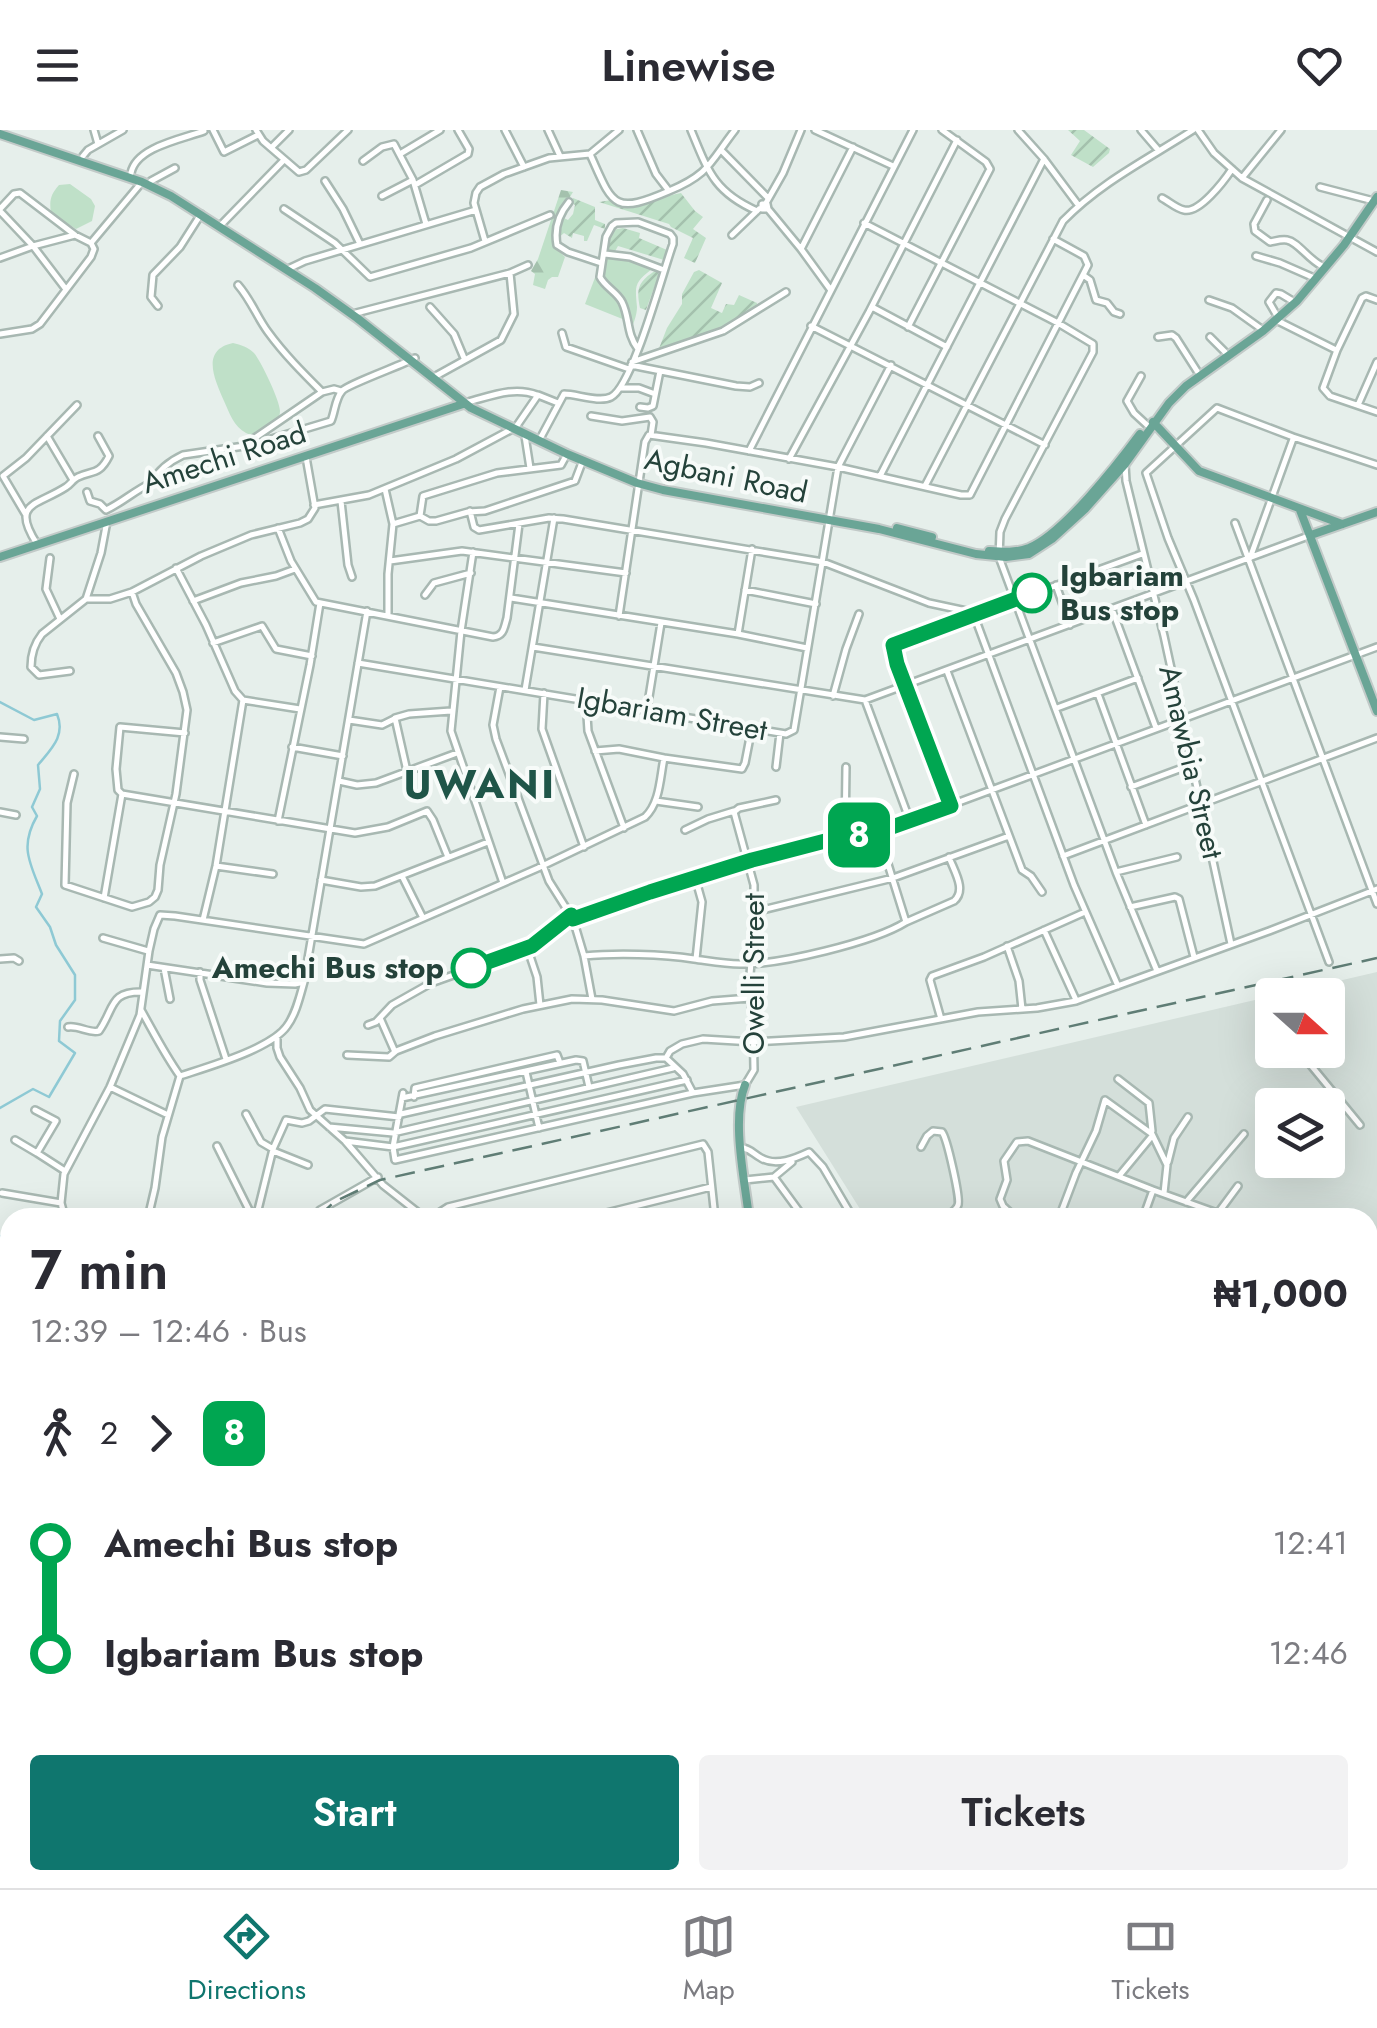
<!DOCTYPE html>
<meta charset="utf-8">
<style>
body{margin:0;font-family:Jost,sans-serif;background:#f2f2f3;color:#2b2b33;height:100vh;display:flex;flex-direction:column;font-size:38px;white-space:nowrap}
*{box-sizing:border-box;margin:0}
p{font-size:32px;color:#7c7c81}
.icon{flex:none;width:55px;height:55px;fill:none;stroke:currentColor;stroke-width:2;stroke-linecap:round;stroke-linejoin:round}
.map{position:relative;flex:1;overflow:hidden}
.drawer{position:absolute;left:0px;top:1078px;width:1378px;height:682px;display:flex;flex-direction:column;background:#fff;border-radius:30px 30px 0 0;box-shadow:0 10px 40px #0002}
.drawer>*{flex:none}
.badge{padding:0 20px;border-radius:15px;font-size:35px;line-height:65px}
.needle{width:65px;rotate:111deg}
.fabs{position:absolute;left:1255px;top:848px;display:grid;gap:20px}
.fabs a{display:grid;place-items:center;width:90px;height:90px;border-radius:10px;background:#fff;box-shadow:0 10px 40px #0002;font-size:50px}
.map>.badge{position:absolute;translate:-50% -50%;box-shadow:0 0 0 5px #fff}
.legs{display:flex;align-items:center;gap:15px;height:110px;padding:0 30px;font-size:32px}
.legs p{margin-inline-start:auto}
.headline{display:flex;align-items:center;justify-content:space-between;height:170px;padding:0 30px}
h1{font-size:55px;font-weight:600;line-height:75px}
.primary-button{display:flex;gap:20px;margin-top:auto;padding:20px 30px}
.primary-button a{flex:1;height:115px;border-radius:10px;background:#0f766e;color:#fff;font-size:40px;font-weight:600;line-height:115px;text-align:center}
.primary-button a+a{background:#f2f2f3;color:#2b2b33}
ul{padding:0 30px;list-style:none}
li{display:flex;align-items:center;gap:35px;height:110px;font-size:38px}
li i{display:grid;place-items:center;width:15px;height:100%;margin:0 12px;background:currentColor}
li i::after{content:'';width:25px;height:25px;margin:-12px;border:8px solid;border-radius:50%;background:#fff}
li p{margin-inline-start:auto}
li:first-child i{background:linear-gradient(#0000 50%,currentColor 0)}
li:last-child i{background:linear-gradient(currentColor 50%,#0000 0)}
header{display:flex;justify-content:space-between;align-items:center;height:130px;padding:0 30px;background:#fff;font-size:45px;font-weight:600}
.dock{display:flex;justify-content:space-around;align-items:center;height:140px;border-top:2px solid #e1e1e2;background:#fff;font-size:28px;color:#7c7c81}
.dock a{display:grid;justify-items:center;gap:5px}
.dock .on{color:#0f766e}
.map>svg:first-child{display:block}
.built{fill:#d4dfda;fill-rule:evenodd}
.grass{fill:#bfe0c8}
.forest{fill:url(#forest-firs)}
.garden{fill:url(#garden-furrows)}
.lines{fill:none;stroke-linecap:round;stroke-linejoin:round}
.stream{stroke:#8ec9d4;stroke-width:2.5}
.minor-casing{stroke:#a8b8b2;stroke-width:10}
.major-casing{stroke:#c2cac8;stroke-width:12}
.minor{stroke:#fff;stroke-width:5}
.major{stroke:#6aa596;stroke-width:8}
.rail{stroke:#5f7d75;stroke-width:2.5;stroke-dasharray:20 10;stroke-linecap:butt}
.line-1-casing{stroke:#fff;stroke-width:22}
.line-1{stroke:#00a651;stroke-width:15}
.stop-1-dot{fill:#fff;stroke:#00a651;stroke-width:5}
.labels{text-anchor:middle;stroke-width:8;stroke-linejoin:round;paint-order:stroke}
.street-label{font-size:30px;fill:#24423a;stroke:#f7fbf9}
.stop-label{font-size:30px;font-weight:bold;fill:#24423a;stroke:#f7fbf9;text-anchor:start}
.district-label{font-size:40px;font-weight:bold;letter-spacing:2.5px;fill:#1f5548;stroke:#f7fbf9}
</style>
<header><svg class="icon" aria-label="menu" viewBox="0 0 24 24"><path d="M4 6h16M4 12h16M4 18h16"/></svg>Linewise<svg class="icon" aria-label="heart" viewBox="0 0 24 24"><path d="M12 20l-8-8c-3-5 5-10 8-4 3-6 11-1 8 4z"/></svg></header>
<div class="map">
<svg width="1377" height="1758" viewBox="0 0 1377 1758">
<defs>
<pattern id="forest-firs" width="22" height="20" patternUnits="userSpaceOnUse" patternTransform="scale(2.5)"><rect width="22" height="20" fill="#bfe0c8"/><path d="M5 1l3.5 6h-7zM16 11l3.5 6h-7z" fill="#a4c1ad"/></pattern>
<pattern id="garden-furrows" width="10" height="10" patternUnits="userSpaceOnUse" patternTransform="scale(2.5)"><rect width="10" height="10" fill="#bfe0c8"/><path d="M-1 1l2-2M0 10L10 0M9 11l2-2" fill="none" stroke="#a4c1ad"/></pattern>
</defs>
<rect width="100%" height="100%" fill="#e6efeb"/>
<path class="built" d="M1377,842V1619L1373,1621L1377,1623V1758H1141L1153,1750H1368V1088L865,1087L796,977L1272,866V920H1328V865H1278ZM1272,975H1328V1030H1272Z"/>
<path class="grass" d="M70,54L91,69L95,76L92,91L76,99L51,83C49,70 51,64 59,55Z
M606,126L629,129L652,139C634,153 635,155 637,177C637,186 633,194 630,203L625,177L602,150Z
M599,137L600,152L623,175L625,190L585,174Z
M233,213C241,215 248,217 254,223C261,231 280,271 280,281C280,289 274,295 268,300C261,305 254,307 246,303C234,297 229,282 224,271C215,250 200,220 233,213Z"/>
<path class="forest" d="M561,60L573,62C560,84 543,106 565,127L558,147H552L548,150L545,159L533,155L535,144L531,141L538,129Z"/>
<path class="garden" d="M1068,0H1084L1110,19L1109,23L1093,37L1071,25L1080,11Z
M681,63L695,81L703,87L693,99L706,108L695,133L684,128L693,108L671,97L669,94L599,72L612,70C633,82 659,67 681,63Z
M573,68L595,77V90L605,94V99L594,95L587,111H584V106L573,103L572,108L564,103L557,109L562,87L568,90L573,84L575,75L571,72Z
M623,98L640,103L639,108L667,120L664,130L618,116L614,123L607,121L612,100Z
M656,140L659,144L646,180L640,178C636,158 638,152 656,140Z
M699,140L722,153L711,178L722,183L726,174L734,175L739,165L757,173L756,178L721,201L658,221L667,198L682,174V164L694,142Z"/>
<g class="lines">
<path class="stream" d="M0,572L34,590L57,584C66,606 51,619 38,635L40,659L32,677L37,686C19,717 30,733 42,764L36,777L50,797L56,815L75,845V870L60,891L59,911L75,923L49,967L33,959L0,978
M0,1106L10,1113
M0,1185L10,1171
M0,1226L10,1222
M0,1628L4,1625L10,1626"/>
<defs>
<path id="minor" d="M94,0L98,14
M213,0L224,22L258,5
M256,0L263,11L299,42L306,40L348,0
M505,0L524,37
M548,0L560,26
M637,0L656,44L669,61C710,44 710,32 735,0
M691,0C708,41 714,62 757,81
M815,0L893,36
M1018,0L1044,29L1079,76
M1141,0L1159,21
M1198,0L1214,23L1242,48L1377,122
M271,18L289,0
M721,20L768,68
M400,24L440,0
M590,24C613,76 613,85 669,61
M83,26L88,20L123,0
M363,31L382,17L394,14L413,50L426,94
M131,43C136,17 182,9 204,1
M1242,48L1281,0
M151,51L175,38
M325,51L343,79L360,114
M415,55L468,24L469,19L458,0
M1320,57L1370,70
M382,66L413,50
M1162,68C1168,71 1177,79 1184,80C1199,84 1224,51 1232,39
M1267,70L1254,94L1255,101L1270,112C1276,111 1281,109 1287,110C1298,112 1308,129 1322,136
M569,72C559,84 554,99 557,115L568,122L601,133
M766,73L783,43L801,0
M0,79L14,64L20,63L75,105L91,113
M284,79L335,113L370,147L471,118L550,85
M768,79L767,74H762V79H768L801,119L830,159
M0,81L33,116L65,158
M864,93L1058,193L1093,214V222L1005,389L1000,402L999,427L1116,742L1157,841
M220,96L284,30
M732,105L759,79
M485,111L474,73L476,63L480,57L504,44L549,28L590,24L619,0
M801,119L853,17
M605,124L630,127L664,140
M1256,126L1280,133L1312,147
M0,128L33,116L75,105
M288,139L305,131L476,80
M1083,145L1090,150L1096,170L1107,173L1114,182L1120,184
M238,155C251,170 257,187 268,202C284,224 303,243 322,262
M1209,170L1232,178L1260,198
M1377,170L1366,166L1362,168L1337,220L1323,258L1330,266L1377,282
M158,176L151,167L153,145L180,117L201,84
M430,177L454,204L464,228
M872,177L947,217
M356,183L510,143L528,135
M1276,184L1269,172L1276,163L1281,164L1291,170
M1276,190L1336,220
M811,196L1045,315
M908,197L990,39L986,32L942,0
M562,203L566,217L629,239
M0,204L32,199L40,194L91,127L94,119L91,113L142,52
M1158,207L1172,205L1176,208L1197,241
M1210,207L1225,222
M632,232L723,201L786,162
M631,235L736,256L750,257L759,253
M1141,246L1127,271L1134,283L1147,295
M434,247L501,210L514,184L510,143
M620,258H639L655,264
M468,272C491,266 514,256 537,265
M1358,275L1377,232
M640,277L648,278L653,276L660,241
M591,286L622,291L650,287L653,292L651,305
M47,306L73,350
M525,306L530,338
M541,307L564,264C577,264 599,273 611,267C633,256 663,141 673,114V108L670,104L638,92L616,93L612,96L606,107L600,147C605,157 617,162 622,172C630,188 626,203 638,219
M246,314L322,262L334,259L341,261
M749,321L913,0
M789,329L869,182L957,10
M1125,334L1126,351L1164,506L1231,814
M880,346L1044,29
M925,356L1063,91C1101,52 1148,29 1193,0
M385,359L393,394L388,444V485
M87,362L90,371L100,374L106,380C123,372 134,361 151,353C158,341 170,331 183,325L251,315L331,291C335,282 335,269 342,261C346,255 402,235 415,228
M341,371L348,435L352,447
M314,375L369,365L456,329L516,297L538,265L558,273
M470,381L474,397L479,400L549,388L563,389L823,432L929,473L971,482L974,485L1074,755L1118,856
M26,385L3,346L26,328L77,275
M420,386L423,366L497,343L561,335L567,324
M1235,393L1377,774
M393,394L420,386L429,391H436L468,382L485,381L575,351L583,330
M278,398L291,431L316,472L493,507C504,506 504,498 507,488L519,394
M37,414C10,372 37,376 66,357C70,355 73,349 78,347C92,340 99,346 109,326L98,306
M473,422L461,501L451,601L503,753
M50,428L46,459L60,489
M1250,428L1293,309
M390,431L462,421L626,443
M176,438L206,495L235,561L243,570L216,736L203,790
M1056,455L1070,495
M745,460L816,474
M425,465L434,453L471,443
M511,468L738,504L807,518
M86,469L101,423L107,391
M193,471L241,453L276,446L295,439
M1112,479L1156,598
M619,486L645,312L649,305L706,313L838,337L961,365H970L1088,135L1084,126L1053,109
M738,504L752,419
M213,513L262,496L276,519L312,526
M533,517L865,570L1311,405
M358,533L786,604L794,600L838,337L891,235
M70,541L39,545L31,537C31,524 34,514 42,504L86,469H110L132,462L201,426L251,405L300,393L308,389L315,378L306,327
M947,541L1022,740L1031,746L1042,762
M500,557L493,595L496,609L549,751L573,789L584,826L592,869
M525,560L554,388
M544,563L542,599L584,717
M1098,564L1146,695
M833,566L846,519L859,484
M243,570L300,579
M586,570L588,601L624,698
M865,570L910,691
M1057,578L1138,548
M647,579L661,493
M349,590L382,595L394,589
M0,607L24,609
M292,617L343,626
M595,621L619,619L664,628L742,639L745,633L752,597
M776,637L780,603
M407,641L395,588L409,584L451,581
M74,644L67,673L65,755L132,777L149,772L155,767L158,760L160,735L176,664L187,580L183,562L176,543L136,474L132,462
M339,651L357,655L376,653L457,623
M1131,657L1193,634
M122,664L355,703L388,697L427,681L433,690L448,727
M656,671L698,677
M951,675L897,534L893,515L1142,424
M0,682L16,685
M278,691L310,535L320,473
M685,700L708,689L734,681
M845,707L846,637
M1063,726L1377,608
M216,736L273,744
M1116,742L1177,727
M402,746L423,788
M695,747L702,772L696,829
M321,750L361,757L375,756L488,712
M104,768L122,664L118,660L116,639L120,597L185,603
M1130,777L1175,767L1179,769L1194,827
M754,782L893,748L1009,706
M573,789C646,763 720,738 795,718C825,710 857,709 886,699L1377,517
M906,792L954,771C967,760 954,741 949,727
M1044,800L1076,870
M103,808L148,821
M1007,816L1019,851L1022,879
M528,820L537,847L540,875
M584,826C615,823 662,824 694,829C709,831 724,834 740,834C779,835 874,812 906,792L878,702
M0,829L14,828L19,831
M1329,832L1194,470L1168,408L1146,343L1217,278L1293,307L1377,335
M147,835L267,853L295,854L304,852
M164,838L170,869
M200,842V850L226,929
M141,880C154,903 165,925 180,946C207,937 271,919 287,896C296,884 300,866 304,852L367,481
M380,888L395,922
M941,889L930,850L932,846L984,827L1085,782
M368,895L376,892L392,875L431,853L532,817L571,785
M68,897C79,895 89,904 99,901C115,878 109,861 143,862
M277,906V918L280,927L300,958L310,980L345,1011L383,1055L425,1088
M1300,922L1360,995
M347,925L389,927L396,921L435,906L523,879L572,869L602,870L674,881L712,871L750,868
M666,928L670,921L682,914L703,909L753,912L844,907L978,882L1037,878L1076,871L1269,801L1377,759
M666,928L683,944L693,963L745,955L754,940L753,887L749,858L754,792V755L734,682L739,678L776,670
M526,942L539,998
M1118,949L1149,973L1152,1001
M110,957L168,985
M403,963L393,1017L395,1030L693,963
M414,967L415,958L557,925L560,933
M402,968L576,930L583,931L589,957
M35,980L56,991L37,1023L65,1041
M246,984L261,1012L273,1019
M401,984L619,935L656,928H666
M329,997L393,1003L673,938
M15,1010L37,1023
M345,1011L393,1017L687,950
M217,1016L253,1088
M740,1017C751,1019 752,1023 761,1028C776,1037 796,1028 809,1022L823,1037L853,1088
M921,1017L927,1006L933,1001L942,1002C947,1008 961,1070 958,1075C957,1079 949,1085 946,1088
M273,1021L308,1035
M1168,1032L1174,1008L1188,987
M1119,1046L1152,1006
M774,1047L792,1032
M745,1050L774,1047L804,1088
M2,1063L61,1073
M1186,1072L1244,1004
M1218,1083L1238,1056
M65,1088L61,1073L64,1044L110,957L140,885L149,821L154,799L160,785L175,786L364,814L538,738L645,687C660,673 660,648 664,628
M148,1088L155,1058L162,1007L180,946
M256,1088L273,1019L286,990L302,993L309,991L325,979L399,987
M313,1088L320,1080L378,1047
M411,1088L421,1085
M431,1088L448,1077L703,1014L708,1022L715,1088
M586,1088L711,1057
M1016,1088L1003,1076L1000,1069L1007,1050L1004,1031L1017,1012L1028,1011L1153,1060L1231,1088
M1059,1088L1076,1043L1096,1001L1105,970L1152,1004L1167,1035L1164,1063
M1143,1088L1153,1060
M1368,1172L1377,1161
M1370,1177L1377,1169
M0,1254L10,1252
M0,1299L10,1296
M0,1343L10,1340
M0,1390L10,1387
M0,1433L10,1430
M0,1467L6,1466L10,1472
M0,1524L10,1517
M0,1571L10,1567
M0,1670L10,1660
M1368,1691L1377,1693
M0,1692L10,1698
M1368,1695L1377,1699
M182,1750L224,1758
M284,1750L290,1758
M316,1750L321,1758
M366,1750L372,1758
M779,1750L789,1758
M863,1750L868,1758
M930,1750L935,1758
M935,1750L941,1758
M964,1750L968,1758
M1007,1750L1012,1758
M1077,1750L1084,1758
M1223,1750L1229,1758
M6,1758L10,1742
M84,1758L86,1750
M477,1758L496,1750
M544,1758L550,1750
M568,1758L575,1750
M682,1758L686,1750
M792,1758L800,1750
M837,1758L844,1750"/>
<path id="major" d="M0,4L142,52L171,66L315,158L357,188L471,278L567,324L637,353L663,360L879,399L976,424L1006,427L1029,424L1052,409L1085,379L1125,334L1169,273L1186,256L1263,201L1297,171L1344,115L1377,67
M1153,292L1199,341L1342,394
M1300,380L1377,581
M897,398L932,407
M1311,405L1377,382
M989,421C1003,422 1016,423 1029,418C1063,404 1117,335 1140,304
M0,427L463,274
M745,955C731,990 745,1051 749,1088
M662,1758L666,1750"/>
</defs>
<use href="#minor" class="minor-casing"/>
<use href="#major" class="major-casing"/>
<use href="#minor" class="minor"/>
<use href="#major" class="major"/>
<path class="rail" d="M317,1088L334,1072L380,1050L1377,828
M48,1758L50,1750"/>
</g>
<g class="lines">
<defs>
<path id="line-1" d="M471,838L532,816L571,785L573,789L650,762L752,730L829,710L878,702L951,676L897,534L893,515L1032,463"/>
</defs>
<use href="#line-1" class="line-1-casing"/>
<use href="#line-1" class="line-1"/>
</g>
<g class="stop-1-dot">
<circle cx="1032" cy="463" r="18"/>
<circle cx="471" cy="838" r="18"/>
</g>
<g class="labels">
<g class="street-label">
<text transform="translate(224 328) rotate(-18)" y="10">Amechi Road</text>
<text transform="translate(726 346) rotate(12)" y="10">Agbani Road</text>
<text transform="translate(672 584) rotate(10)" y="10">Igbariam Street</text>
<text transform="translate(1191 632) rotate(77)" y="10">Amawbia Street</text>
<text transform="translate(754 844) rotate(-90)" y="10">Owelli Street</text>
</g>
<g class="stop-label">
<text x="1060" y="456">Igbariam<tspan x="1060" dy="34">Bus stop</tspan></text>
<text x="444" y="848" text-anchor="end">Amechi Bus stop</text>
</g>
<g class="district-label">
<text x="480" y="668">UWANI</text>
</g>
</g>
</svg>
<div class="fabs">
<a><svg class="needle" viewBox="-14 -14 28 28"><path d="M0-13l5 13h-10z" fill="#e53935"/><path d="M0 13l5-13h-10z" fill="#7c7c81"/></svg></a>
<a><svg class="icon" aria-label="layers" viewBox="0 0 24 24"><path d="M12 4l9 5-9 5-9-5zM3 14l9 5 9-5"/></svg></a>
</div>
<b class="badge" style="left:859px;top:705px;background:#00a651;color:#fff">8</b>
<section class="drawer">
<div class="headline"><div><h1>7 min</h1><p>12:39 – 12:46 · Bus</p></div><b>₦1,000</b></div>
<div class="legs"><svg class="icon" aria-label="walk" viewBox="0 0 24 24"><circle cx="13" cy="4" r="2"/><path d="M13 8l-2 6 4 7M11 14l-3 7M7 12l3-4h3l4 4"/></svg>2<svg class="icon" aria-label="forward" viewBox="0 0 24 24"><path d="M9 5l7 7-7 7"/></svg><b class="badge" style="background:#00a651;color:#fff">8</b></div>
<ul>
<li><i style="color:#00a651"></i><b>Amechi Bus stop</b><p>12:41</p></li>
<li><i style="color:#00a651"></i><b>Igbariam Bus stop</b><p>12:46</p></li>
</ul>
<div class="primary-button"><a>Start</a><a>Tickets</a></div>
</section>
</div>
<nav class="dock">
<a class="on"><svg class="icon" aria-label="directions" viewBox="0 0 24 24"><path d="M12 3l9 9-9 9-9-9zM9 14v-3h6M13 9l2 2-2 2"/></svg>Directions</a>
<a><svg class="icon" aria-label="map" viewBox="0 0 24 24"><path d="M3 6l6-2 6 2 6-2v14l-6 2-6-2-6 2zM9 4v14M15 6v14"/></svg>Map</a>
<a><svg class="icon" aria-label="tickets" viewBox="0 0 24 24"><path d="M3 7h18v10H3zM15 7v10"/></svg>Tickets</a>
</nav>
